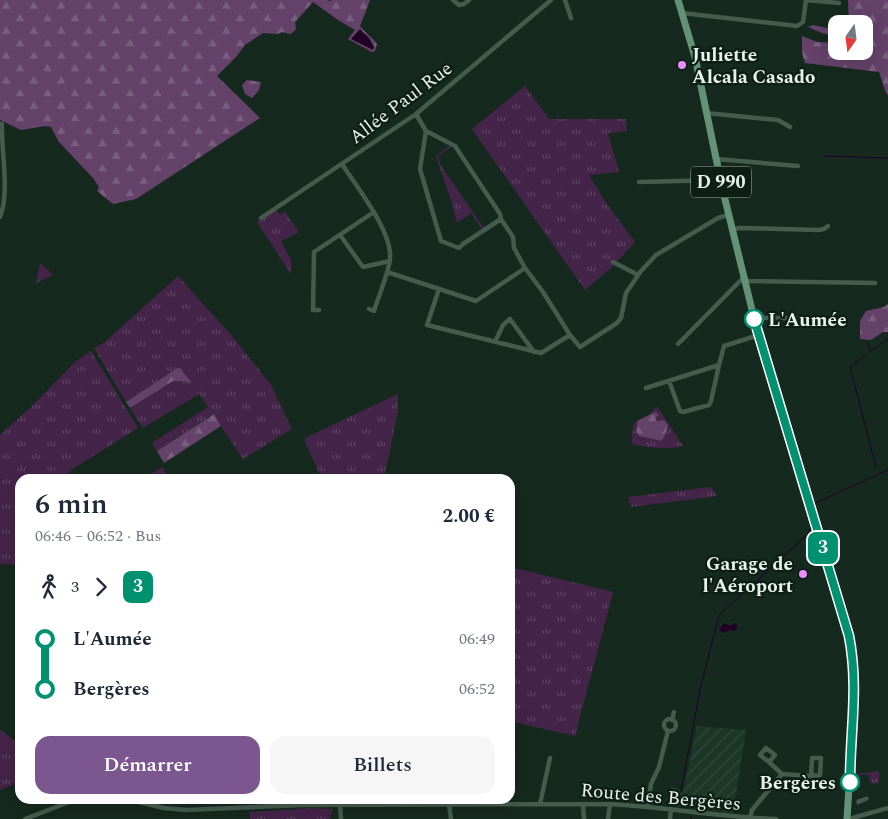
<!DOCTYPE html>
<html lang="fr">
<meta charset="utf-8">
<style>
body{margin:0;font-family:Spectral,serif;background:#f6f6f7;color:#1f2937;height:100vh;display:flex;flex-direction:column;font-size:19px;white-space:nowrap}
*{box-sizing:border-box;margin:0}
p{font-size:16px;color:#747a83}
.icon{flex:none;width:28px;height:28px;fill:none;stroke:currentColor;stroke-width:2;stroke-linecap:round;stroke-linejoin:round}
.map{position:relative;flex:1;overflow:hidden}
.drawer{position:absolute;left:15px;top:474px;width:500px;height:330px;display:flex;flex-direction:column;background:#fff;border-radius:15px;box-shadow:0 5px 20px #0002}
.drawer>*{flex:none}
.badge{padding:0 10px;border-radius:8px;font-size:18px;line-height:32px}
.needle{width:32px;rotate:194deg}
.tools{position:absolute;left:828px;top:15px;display:grid;gap:10px}
.tools a{display:grid;place-items:center;width:45px;height:45px;border-radius:10px;background:#fff;box-shadow:0 5px 20px #0002;font-size:25px}
.map>.badge{position:absolute;translate:-50% -50%;box-shadow:0 0 0 2px #fff}
.legs{display:flex;align-items:center;gap:8px;height:55px;padding:0 20px;font-size:16px}
.legs p{margin-inline-start:auto}
.headline{display:flex;align-items:center;justify-content:space-between;height:85px;padding:0 20px}
h1{font-size:28px;font-weight:600;line-height:38px}
.cta{display:flex;gap:10px;margin-top:auto;padding:10px 20px}
.cta a{flex:1;height:58px;border-radius:15px;background:#7b568f;color:#fff;font-size:20px;font-weight:600;line-height:58px;text-align:center}
.cta a+a{background:#f6f6f7;color:#1f2937}
ul{padding:0 20px;list-style:none}
li{display:flex;align-items:center;gap:18px;height:50px;font-size:19px}
li i{display:grid;place-items:center;width:8px;height:100%;margin:0 6px;background:currentColor}
li i::after{content:'';width:12px;height:12px;margin:-6px;border:4px solid;border-radius:50%;background:#fff}
li p{margin-inline-start:auto}
li:first-child i{background:linear-gradient(#0000 50%,currentColor 0)}
li:last-child i{background:linear-gradient(currentColor 50%,#0000 0)}
.map>svg:first-child{display:block}
.industrial{fill:url(#industrial-furrows)}
.grass{fill:url(#grass-tufts)}
.forest{fill:url(#forest-firs)}
.water{fill:#1f0224}
.lines{fill:none;stroke-linecap:round;stroke-linejoin:round}
.stream{stroke:#1f0224;stroke-width:1}
.pedestrian{stroke:#455b4e;stroke-width:3}
.minor{stroke:#455b4e;stroke-width:4.5}
.primary{stroke:#639278;stroke-width:7}
.line-1-casing{stroke:#fff;stroke-width:11}
.line-1{stroke:#009270;stroke-width:8}
.poi-dot{fill:#ec8cfb;stroke:#0d1f15;stroke-width:2}
.stop-1-dot{fill:#fff;stroke:#009270;stroke-width:2.5}
.labels{text-anchor:middle;stroke-width:4.5;stroke-linejoin:round;paint-order:stroke}
.shield{fill:#0d1f15;stroke:#a5b3ab;stroke-width:1}
.shield-label{font-size:18px;font-weight:bold;fill:#e6f2eb}
.poi-label{font-size:19px;font-weight:bold;fill:#e6f2eb;stroke:#0d1f15;text-anchor:start}
.street-label{font-size:19px;fill:#e6f2eb;stroke:#0d1f15}
.stop-label{font-size:19px;font-weight:bold;fill:#e6f2eb;stroke:#0d1f15;text-anchor:start}
</style>
<div class="map">
<svg width="888" height="819" viewBox="0 0 888 819">
<defs>
<pattern id="industrial-furrows" width="10" height="10" patternUnits="userSpaceOnUse" patternTransform="scale(1.25)"><rect width="10" height="10" fill="#1c3628"/><path d="M-1 1l2-2M0 10L10 0M9 11l2-2" fill="none" stroke="#324a3d"/></pattern>
<pattern id="grass-tufts" width="24" height="20" patternUnits="userSpaceOnUse" patternTransform="scale(1.25)"><rect width="24" height="20" fill="#442449"/><path d="M3 7l-1-3M5 7V3M7 7l1-3M15 17l-1-3M17 17v-4M19 17l1-3" fill="none" stroke="#5f4463"/></pattern>
<pattern id="forest-firs" width="22" height="20" patternUnits="userSpaceOnUse" patternTransform="scale(1.25)"><rect width="22" height="20" fill="#64426a"/><path d="M5 1l3.5 6h-7zM16 11l3.5 6h-7z" fill="#7a5e7f"/></pattern>
</defs>
<rect width="100%" height="100%" fill="#16291e"/>
<path class="industrial" d="M697,726L746,730L733,813L668,805L671,787L680,789L679,792L683,793Z"/>
<path class="grass" d="M525,86L549,119H626L627,131L608,133L619,172L589,175L606,203L635,242L612,267L585,290L472,129Z
M449,146L451,147L438,156L441,166L484,228L482,229L471,213L457,223L452,203L436,156Z
M276,209L280,215L285,212L299,232L281,241L291,260V274L257,222Z
M40,263L53,275L36,283Z
M178,276L232,336L271,385L292,429L243,459L213,414L157,451L152,443L208,407L199,394L143,428L130,408L173,381L190,382L179,367L126,402L94,348L105,342Z
M91,351L138,428L71,470L66,479H20V565L0,564V435L30,408L75,362Z
M398,394V411L384,479H322L305,442V438Z
M657,406L683,446C665,450 650,448 632,444L633,425L637,421V432L639,436L660,441L661,421L659,422L656,418L659,414L655,412L649,414Z
M162,467L170,479H143Z
M711,487L717,496L631,507L628,497Z
M510,567L613,592L575,736L510,721Z
M0,730L20,744V782L0,790Z
M879,771V783L876,782V784L870,782L868,774L859,775L860,781L856,774Z
M311,808L333,809L330,819H250V812Z"/>
<path class="forest" d="M0,0H327L330,1L332,0H370L360,26C365,33 372,37 377,44L375,51L372,52L348,39L355,30L338,20L313,2L295,22L296,29L291,34L282,32L278,34L263,33L245,45L236,57L217,76L260,118L136,199L113,204L97,191L99,187L93,178L59,142L51,127L45,126L21,130L0,120Z
M848,0H888V95L886,93L879,72L805,63L802,53V36L817,42L836,43V51H864V24H849Z
M813,25L836,30V36L822,33L808,27Z
M247,80L261,82L259,90L252,98L245,94L242,85Z
M888,304V332H883L871,340L860,339V321L866,311L884,307Z
M179,367L191,382L173,381L130,408L126,402Z
M655,412L659,414L656,418L657,421L664,420L668,425L664,437L661,441L639,436L637,432V421Z
M214,414L221,426L164,463L157,451Z"/>
<path class="water" d="M360,29L369,38L374,47L373,50L351,39Z
M724,623L730,626L735,623L737,624V629L733,631L729,630L724,633L719,630Z"/>
<g class="lines">
<path class="stream" d="M824,156L888,158
M867,343L871,351L888,339
M866,355L850,367L876,467
M815,503L888,470
M681,791L700,690L719,615L808,534L811,526L809,517
M691,819V817"/>
<path class="pedestrian" d="M867,798V799L858,803V801Z"/>
<path class="minor" d="M453,0L459,5L464,4L469,0
M565,0L571,18
M806,0L839,3
M682,13L797,26L803,22L806,0
M706,113L778,120L790,127
M416,114L426,131L455,146L500,214L501,219L513,237L514,248L525,268L543,292L570,335L580,347L617,323L621,318L626,293L641,271L656,255L718,218L728,215
M0,124H2C1,151 10,193 0,217
M426,131L420,169L441,241L459,248L463,244L501,219
M716,159L798,166
M342,164C356,186 393,232 390,259C388,276 379,294 374,311L369,309
M639,182L720,180
M261,218L416,114L551,0
M732,230L739,228L819,230L824,229L828,226
M340,235L363,267L390,261
M613,262L638,275
M387,272L476,301L525,268
M745,281L875,283
M439,289L427,325L541,353L570,335
M319,310H313L314,252L374,212
M754,318H811
M495,342L503,325L510,319L534,352
M678,344L742,279H744
M669,381L680,411L683,412L709,405L711,401L719,365
M646,388L719,365L724,346L759,335
M664 725a6 6 0 1 1 12 0a6 6 0 1 1-12 0Z
M672,720L674,712
M769,762L760,755L766,748L775,755L769,762L782,774
M510,770L513,755
M126,799L164,808L186,810L304,805L610,804C665,807 720,817 776,819
M449,804L451,819
M540,804L550,758
M583,804L584,819
M340,805L341,819
M648,806L651,784L659,767L668,731
M750,818L752,810L782,774L811,776L812,758H821L820,775L811,776
M25,819L77,799
M608,819L610,804
M670,819L671,809
M849,819L888,808"/>
<path class="primary" d="M678,0L695,57L722,187L754,318L849,636L852,653L855,691L847,819"/>
</g>
<g class="lines">
<defs>
<path id="line-1" d="M754,319L849,636C859,688 850,731 850,782"/>
</defs>
<use href="#line-1" class="line-1-casing"/>
<use href="#line-1" class="line-1"/>
</g>
<g class="poi-dot">
<circle cx="682" cy="65" r="5"/>
<circle cx="803" cy="574" r="5"/>
</g>
<g class="stop-1-dot">
<circle cx="754" cy="319" r="9"/>
<circle cx="850" cy="782" r="9"/>
</g>
<g class="labels">
<rect class="shield" x="691" y="166.5" width="60" height="31" rx="4"/>
<g class="shield-label">
<text x="721" y="188">D 990</text>
</g>
<g class="poi-label">
<text x="692" y="61">Juliette<tspan x="692" dy="22">Alcala Casado</tspan></text>
<text x="793" y="570" text-anchor="end">Garage de<tspan x="793" dy="22">l'Aéroport</tspan></text>
</g>
<g class="street-label">
<text transform="translate(400 102) rotate(-37)" y="7">Allée Paul Rue</text>
<text transform="translate(661 796) rotate(5)" y="7">Route des Bergères</text>
</g>
<g class="stop-label">
<text x="768" y="326">L'Aumée</text>
<text x="836" y="789" text-anchor="end">Bergères</text>
</g>
</g>
</svg>
<div class="tools">
<a><svg class="needle" viewBox="-14 -14 28 28"><path d="M0-13l5 13h-10z" fill="#e53935"/><path d="M0 13l5-13h-10z" fill="#747a83"/></svg></a>
</div>
<b class="badge" style="left:823px;top:548px;background:#009270;color:#fff">3</b>
<section class="drawer">
<div class="headline"><div><h1>6 min</h1><p>06:46 – 06:52 · Bus</p></div><b>2.00 €</b></div>
<div class="legs"><svg class="icon" aria-label="walk" viewBox="0 0 24 24"><circle cx="13" cy="4" r="2"/><path d="M13 8l-2 6 4 7M11 14l-3 7M7 12l3-4h3l4 4"/></svg>3<svg class="icon" aria-label="forward" viewBox="0 0 24 24"><path d="M9 5l7 7-7 7"/></svg><b class="badge" style="background:#009270;color:#fff">3</b></div>
<ul>
<li><i style="color:#009270"></i><b>L'Aumée</b><p>06:49</p></li>
<li><i style="color:#009270"></i><b>Bergères</b><p>06:52</p></li>
</ul>
<div class="cta"><a>Démarrer</a><a>Billets</a></div>
</section>
</div>
